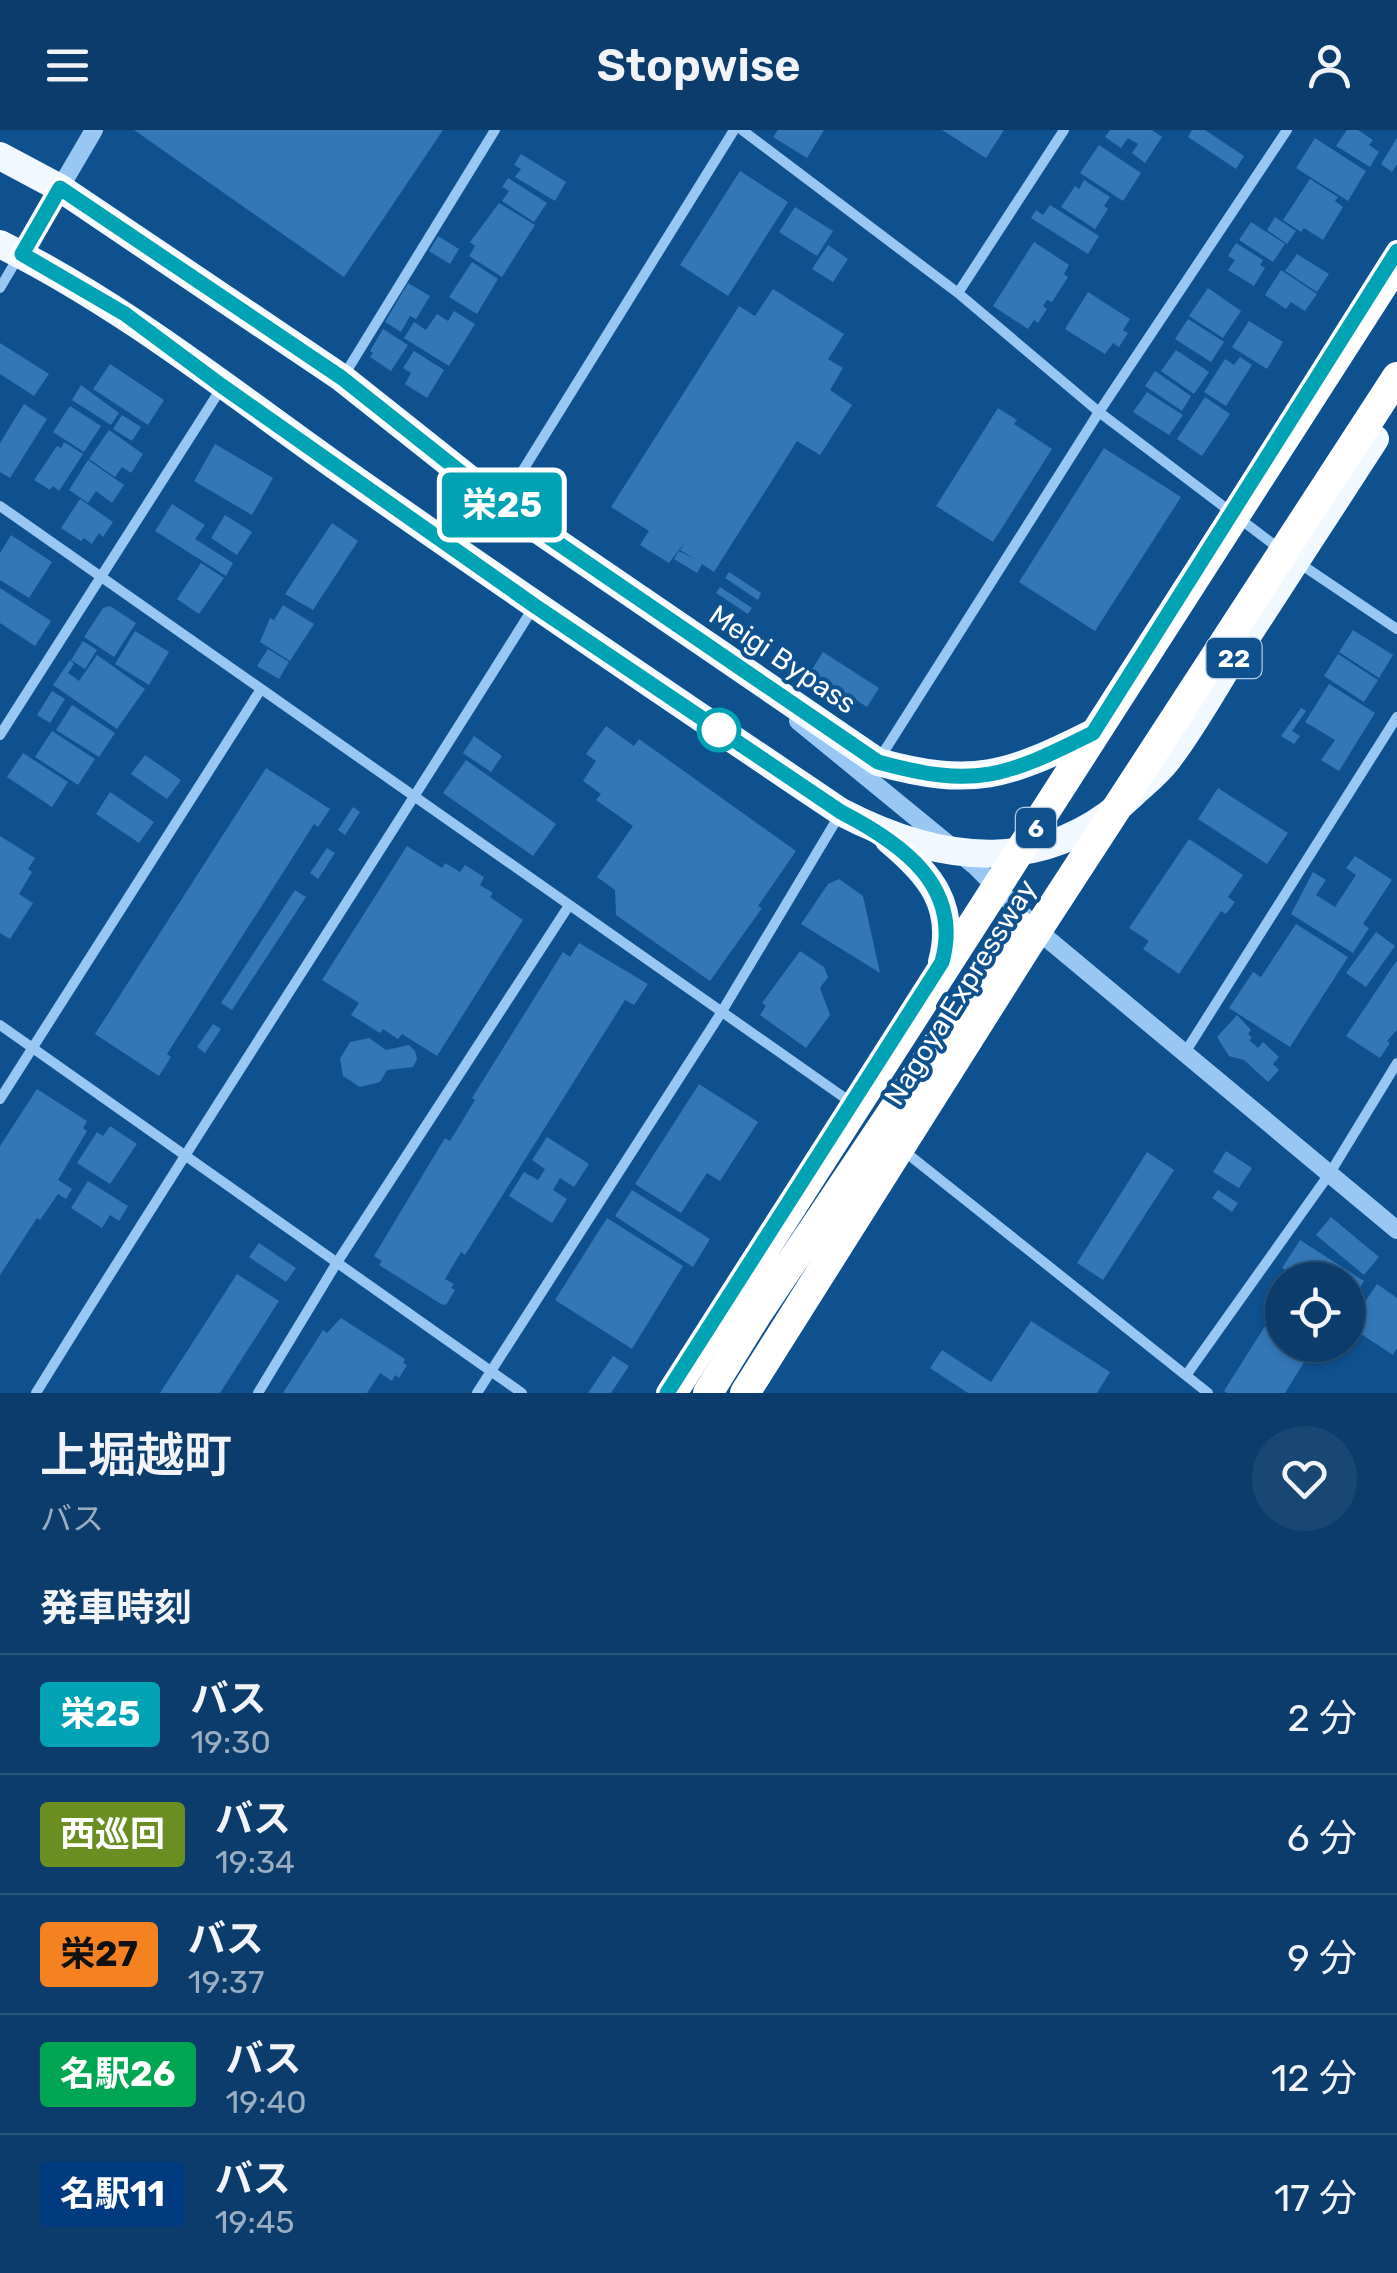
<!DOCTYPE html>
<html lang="ja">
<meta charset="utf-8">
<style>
body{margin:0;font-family:Rubik,"Noto Sans JP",sans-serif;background:#194773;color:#f1f3f6;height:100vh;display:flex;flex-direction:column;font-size:38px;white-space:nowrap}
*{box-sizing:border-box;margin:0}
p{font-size:32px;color:#9aadc1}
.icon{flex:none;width:55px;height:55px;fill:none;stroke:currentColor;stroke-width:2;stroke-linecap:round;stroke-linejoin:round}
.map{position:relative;height:1263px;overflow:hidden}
.sheet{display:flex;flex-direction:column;background:#0b3c6b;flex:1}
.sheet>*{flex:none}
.badge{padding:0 20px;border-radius:8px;font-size:35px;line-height:65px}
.buttons{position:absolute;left:1265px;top:1132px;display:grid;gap:20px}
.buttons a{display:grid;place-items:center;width:100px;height:100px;border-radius:50%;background:#0b3c6b;box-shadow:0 2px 8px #0004,0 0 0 2px #2b567e;font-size:50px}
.map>.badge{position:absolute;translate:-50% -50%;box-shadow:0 0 0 5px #fff}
h2{padding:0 40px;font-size:38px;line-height:90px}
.round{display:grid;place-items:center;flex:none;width:105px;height:105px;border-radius:52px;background:#194773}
.summary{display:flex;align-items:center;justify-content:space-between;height:170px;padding:0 40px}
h1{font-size:48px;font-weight:600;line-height:75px}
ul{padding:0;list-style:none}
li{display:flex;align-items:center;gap:30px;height:120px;padding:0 40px;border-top:2px solid #2b567e}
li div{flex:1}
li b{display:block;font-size:38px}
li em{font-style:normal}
li .badge{min-width:110px;font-weight:700;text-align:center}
header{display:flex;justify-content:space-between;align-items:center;height:130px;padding:0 40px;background:#0b3c6b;font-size:45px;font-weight:600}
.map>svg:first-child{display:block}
.building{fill:#3377b7}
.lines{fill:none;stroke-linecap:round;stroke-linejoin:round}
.minor{stroke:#98c7f3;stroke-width:10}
.tertiary{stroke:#98c7f3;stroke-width:18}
.trunk{stroke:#f2f8ff;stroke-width:28}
.motorway{stroke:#fff;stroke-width:30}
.motorway-bridge{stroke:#fff;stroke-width:30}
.line-casing{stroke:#fff;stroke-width:22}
.line{stroke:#00a3b4;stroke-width:15}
.stop-dot{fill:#fff;stroke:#00a3b4;stroke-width:5}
.labels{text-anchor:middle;stroke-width:8;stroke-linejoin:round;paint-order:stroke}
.shield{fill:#0f508f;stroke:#b7cadd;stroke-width:2.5}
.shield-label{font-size:25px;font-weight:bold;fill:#fff}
.street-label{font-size:28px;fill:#fff;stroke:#0f508f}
</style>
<header><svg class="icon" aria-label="menu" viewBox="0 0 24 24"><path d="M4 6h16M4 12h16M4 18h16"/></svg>Stopwise<svg class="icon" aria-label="person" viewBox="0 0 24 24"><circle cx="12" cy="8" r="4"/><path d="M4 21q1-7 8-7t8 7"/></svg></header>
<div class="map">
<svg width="1397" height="1263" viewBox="0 0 1397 1263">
<rect width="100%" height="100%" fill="#0f508f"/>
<path class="building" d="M134,0H443L344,147Z
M778,0H824L807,28L773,7Z
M942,0H1004L986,28Z
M1110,0H1152L1162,7L1145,33L1132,23L1138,14L1128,8L1121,18L1105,7Z
M1192,0H1205L1244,26L1236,39L1188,7Z
M1347,0H1358L1373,10L1369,15L1379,22L1370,37L1336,16Z
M1315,8L1366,41L1348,71L1296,38Z
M1397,8V34L1392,42L1381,34Z
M1099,15L1141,43L1123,71L1080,43Z
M521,24L566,52L555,71L515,47L521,39L514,35Z
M740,41L788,72L728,166L680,135Z
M508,48L547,73L534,92L502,71L509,61L502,57Z
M1310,49L1338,67L1335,71L1343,77L1323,110L1304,98L1301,102L1283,90Z
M1084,50L1110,67L1104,76L1108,79L1095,99L1061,77L1075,56L1079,59Z
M499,73L535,95L502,147L469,126L475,116L470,112Z
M1050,75L1099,106L1088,124L1031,88L1036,80L1043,85Z
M795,77L833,101L817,126L779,102Z
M1275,87L1296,101L1287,114L1267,100Z
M1251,92L1285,114L1273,132L1239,110Z
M438,106L459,119L450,134L429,121Z
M1034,112L1069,135L1064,144L1068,147L1052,172L1047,170L1043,176L1047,179L1038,193L1034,190L1028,199L993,176Z
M1236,113L1263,130L1260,135L1265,138L1254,156L1228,140L1235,130L1228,126Z
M828,115L848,129L833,152L812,139Z
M1297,124L1329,144L1317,162L1285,141Z
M472,132L498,149L477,184L449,167Z
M1281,140L1317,164L1305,181L1291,172L1286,179L1265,165Z
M408,153L430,166L416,189L410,186L401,202L385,192Z
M1208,158L1241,181L1223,208L1189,186Z
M773,159L844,204L828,229L843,238L830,260L852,275L820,325L797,311L714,442L702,434L697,443L674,429L679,421L696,430L680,420L685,412L669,433L640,415L649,401L611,377L739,176L755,186Z
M1088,162L1130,189L1123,200L1128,203L1119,217L1113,213L1105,224L1065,199Z
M454,181L475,194L449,236L404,208L414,192L426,200L437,184L448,191Z
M1188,189L1224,212L1211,232L1175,209Z
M1249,191L1283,212L1267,239L1232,217Z
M383,199L408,215L391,241L370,227L373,223L370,221Z
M0,213L49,244L34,266L0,244Z
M1176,220L1209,242L1194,264L1161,241Z
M414,221L444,240L427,268L405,254L411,243L403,238Z
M1240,227L1252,235L1226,276L1204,262L1225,229L1234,235Z
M110,234L164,270L148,295L93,259Z
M1155,241L1191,266L1182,281L1145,256Z
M81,255L119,283L111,295L72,270Z
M1147,262L1183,285L1169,305L1133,282Z
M1205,267L1230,284L1202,326L1177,309Z
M24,274L47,289L10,348L0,342V313Z
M70,276L101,296L84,322L53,302Z
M998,278L1017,290L1014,294L1052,319L993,412L936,376Z
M122,285L141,297L132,311L113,299Z
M109,300L143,324L131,343L122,337L115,347L89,329Z
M64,312L83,324L59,361L53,356L50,360L34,350L57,316L61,318Z
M215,314L273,348L252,385L194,351Z
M1104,318L1181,367L1095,501L1019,452Z
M88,330L124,355L112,373L96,361L88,373L69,360Z
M80,369L113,392L103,407L99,403L92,414L84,408L81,411L61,398Z
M172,374L205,395L195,409L233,433L226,446L155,401Z
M225,385L252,402L237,425L211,408Z
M332,393L358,411L313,480L285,464Z
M11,405L52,432L29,468L0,450V423Z
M201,433L224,448L199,484L177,469Z
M729,442L761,463L758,470L725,448Z
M720,457L752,478L748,484L716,463Z
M0,458L51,491L35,516L0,493Z
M283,475L314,494L290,531L260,512L270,488L274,490Z
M110,476L136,493L114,527L84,507L103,478Z
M1353,500L1393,525L1379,548L1339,522Z
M135,501L169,522L149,555L115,534Z
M83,511L97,520L85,539L71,530Z
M268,519L289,532L279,549L257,536Z
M823,522L879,558L867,577L811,541Z
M1338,524L1378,550L1364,572L1324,546Z
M97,525L145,559L117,599L53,555L70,530L74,534L68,543L79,551Z
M1329,554L1375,583L1339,641L1321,630L1335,610L1305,592Z
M52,561L65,569L50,593L37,585Z
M72,575L115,603L99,627L56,600Z
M1301,578L1306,581L1292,601L1300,606L1294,614L1281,606Z
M606,596L634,616L639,609L796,721L758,776L762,778L710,851L616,785L615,760L597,747L633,696L596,670L601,664L583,651L596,631L586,624Z
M52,601L95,629L78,655L35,627Z
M474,606L502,626L491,642L463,623Z
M23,623L68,652L52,677L7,647Z
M145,625L181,650L167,669L131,644Z
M466,630L556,694L533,726L443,663Z
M266,638L330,679L318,697L314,694L167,924L171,927L159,946L95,904Z
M1218,658L1288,703L1267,734L1198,689Z
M110,662L154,692L139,713L96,684Z
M353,677L360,682L345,705L338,700Z
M0,706L35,728L28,739L32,742L19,764L33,773L10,809L0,803Z
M1189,709L1243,745L1228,767L1235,772L1226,784L1221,781L1179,844L1143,819L1149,811L1129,798Z
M407,716L442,738L445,733L460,742L465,735L484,747L480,755L493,763L490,767L523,790L437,926L402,904L398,909L383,899L380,903L351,885L359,873L322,850Z
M327,718L335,723L318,749L310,743Z
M1355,726L1392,750L1363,794L1369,798L1353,823L1291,784L1313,742L1326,750L1316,765L1335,777L1356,745L1346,738Z
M839,749L863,766L880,843L801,794L828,754Z
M295,760L306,767L232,880L221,873Z
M1296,794L1348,827L1290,917L1229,878L1253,842L1261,847Z
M1376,802L1395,816L1366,857L1346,843Z
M579,813L648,854L634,875L625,870L465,1125L461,1122L445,1149L454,1154L451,1158L455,1160L446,1175L441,1174L379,1135L382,1131L374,1126L445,1008L450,1011L475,970L472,968L563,822L570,827Z
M800,821L824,837L828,847L820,858L830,885L806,918L760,885L766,876L762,873Z
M1397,830V900L1387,911L1390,913L1380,928L1346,906Z
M1237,885L1251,900L1248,904L1252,908L1249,910L1258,918L1263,912L1279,927L1273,934L1279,940L1268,952L1244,930L1229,926L1217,907Z
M213,894L221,899L205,923L197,917Z
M369,908L386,920L409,915L415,921L417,929L413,937L387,940L380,952L360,957L343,946L340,929L350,912Z
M699,954L758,992L720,1051L707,1043L681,1083L635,1054Z
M37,959L87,991L83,998L87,1001L58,1050L72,1059L66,1069L58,1064L40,1090L37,1088L0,1145V1016Z
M110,996L137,1014L110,1054L77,1033L97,1002L103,1006Z
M547,1007L589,1034L574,1057L560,1048L553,1060L567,1069L552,1093L509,1066L524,1042L538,1050L545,1039L532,1030Z
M1226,1021L1252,1038L1239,1058L1213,1042Z
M1147,1022L1174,1040L1103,1150L1077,1133Z
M88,1051L128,1076L119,1091L110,1085L102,1098L71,1078Z
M632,1060L710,1109L693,1137L615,1086Z
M1218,1060L1238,1073L1232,1082L1212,1068Z
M1331,1087L1379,1127L1364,1145L1316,1105Z
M607,1088L683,1136L632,1219L555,1170Z
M1300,1110L1364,1151L1348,1177V1150H1301L1282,1138Z
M259,1113L296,1138L286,1152L249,1127Z
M237,1144L279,1171L220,1263H160Z
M1377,1154L1397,1168V1218L1393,1225L1349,1196Z
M341,1188L405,1229L403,1233L407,1235L399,1248L395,1245L392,1251L380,1243L367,1263H283L323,1200L327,1203Z
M1031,1191L1110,1242L1097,1263H968L930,1238L942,1220L991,1252Z
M1267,1193L1282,1203V1215H1301L1311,1221L1285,1263H1227L1224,1261Z
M613,1226L629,1236L611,1263H588Z"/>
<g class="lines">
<path class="minor" d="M742,0L958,163L1099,282L1281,420
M0,158L58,60
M958,163L1064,0
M343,247L495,0
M502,374L734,0
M0,376L852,973
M1299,433L1397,499
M0,605L222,257
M878,631L1099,282L1287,0
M0,895L522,1263
M1186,921L1397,587
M0,969L261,559
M904,1021L1208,1263
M1187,1244L1330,1043L1397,933
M36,1263C199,999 369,741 533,478
M258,1263L336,1134L568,777
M477,1263L721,883L840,684"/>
<path class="tertiary" d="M60,58L94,0
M798,591L975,736L1043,805L1397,1100"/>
<path class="trunk" d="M0,26L60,58L342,248L502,375L878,632C973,658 1007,646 1093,603
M0,114C125,176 233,264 347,344C510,459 676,571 841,682C943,735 1048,747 1136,661C1147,651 1159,641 1168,629C1194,595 1215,556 1238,520C1284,450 1329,379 1375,309
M889,710C930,744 957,776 942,832"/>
<path class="motorway" d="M708,1263L755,1187"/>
<path class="motorway-bridge" d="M755,1187L1018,794
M672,1263L1397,133
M745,1263L1027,816L1397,247"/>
</g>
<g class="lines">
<defs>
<path id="line" d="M667,1263L942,832C963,756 901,713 841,682L535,476L222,256L125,184L22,124L60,58L342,248L502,375L878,632C976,659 1005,647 1093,603L1397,121"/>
</defs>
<use href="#line" class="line-casing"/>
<use href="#line" class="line"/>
</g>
<circle class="stop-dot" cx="719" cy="600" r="20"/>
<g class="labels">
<g class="shield">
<rect x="1206.5" y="508" width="55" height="40" rx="8"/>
<rect x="1016" y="678" width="40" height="40" rx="8"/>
</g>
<g class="shield-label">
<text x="1234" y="537">22</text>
<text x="1036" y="707">6</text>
</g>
<g class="street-label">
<text transform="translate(783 529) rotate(34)" y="10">Meigi Bypass</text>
<text transform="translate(960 862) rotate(-58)" y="10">Nagoya Expressway</text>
</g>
</g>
</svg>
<div class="buttons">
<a><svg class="icon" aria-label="locate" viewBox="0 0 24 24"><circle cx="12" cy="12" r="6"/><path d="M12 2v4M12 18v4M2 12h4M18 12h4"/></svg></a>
</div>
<b class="badge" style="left:502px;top:375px;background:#00a3b4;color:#fff">栄25</b>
</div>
<section class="sheet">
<div class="summary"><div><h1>上堀越町</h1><p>バス</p></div><a class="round"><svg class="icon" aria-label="heart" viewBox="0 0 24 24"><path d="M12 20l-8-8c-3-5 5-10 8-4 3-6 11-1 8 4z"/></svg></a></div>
<h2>発車時刻</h2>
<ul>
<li><span class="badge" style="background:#00a3b4;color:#fff">栄25</span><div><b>バス</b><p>19:30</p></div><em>2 分</em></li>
<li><span class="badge" style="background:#6b8e23;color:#fff">西巡回</span><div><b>バス</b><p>19:34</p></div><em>6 分</em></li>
<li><span class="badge" style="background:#f58220;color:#111">栄27</span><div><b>バス</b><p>19:37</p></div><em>9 分</em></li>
<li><span class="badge" style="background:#00a651;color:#fff">名駅26</span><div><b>バス</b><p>19:40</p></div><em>12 分</em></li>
<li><span class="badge" style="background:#003b80;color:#fff">名駅11</span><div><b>バス</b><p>19:45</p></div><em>17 分</em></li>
</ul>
</section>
